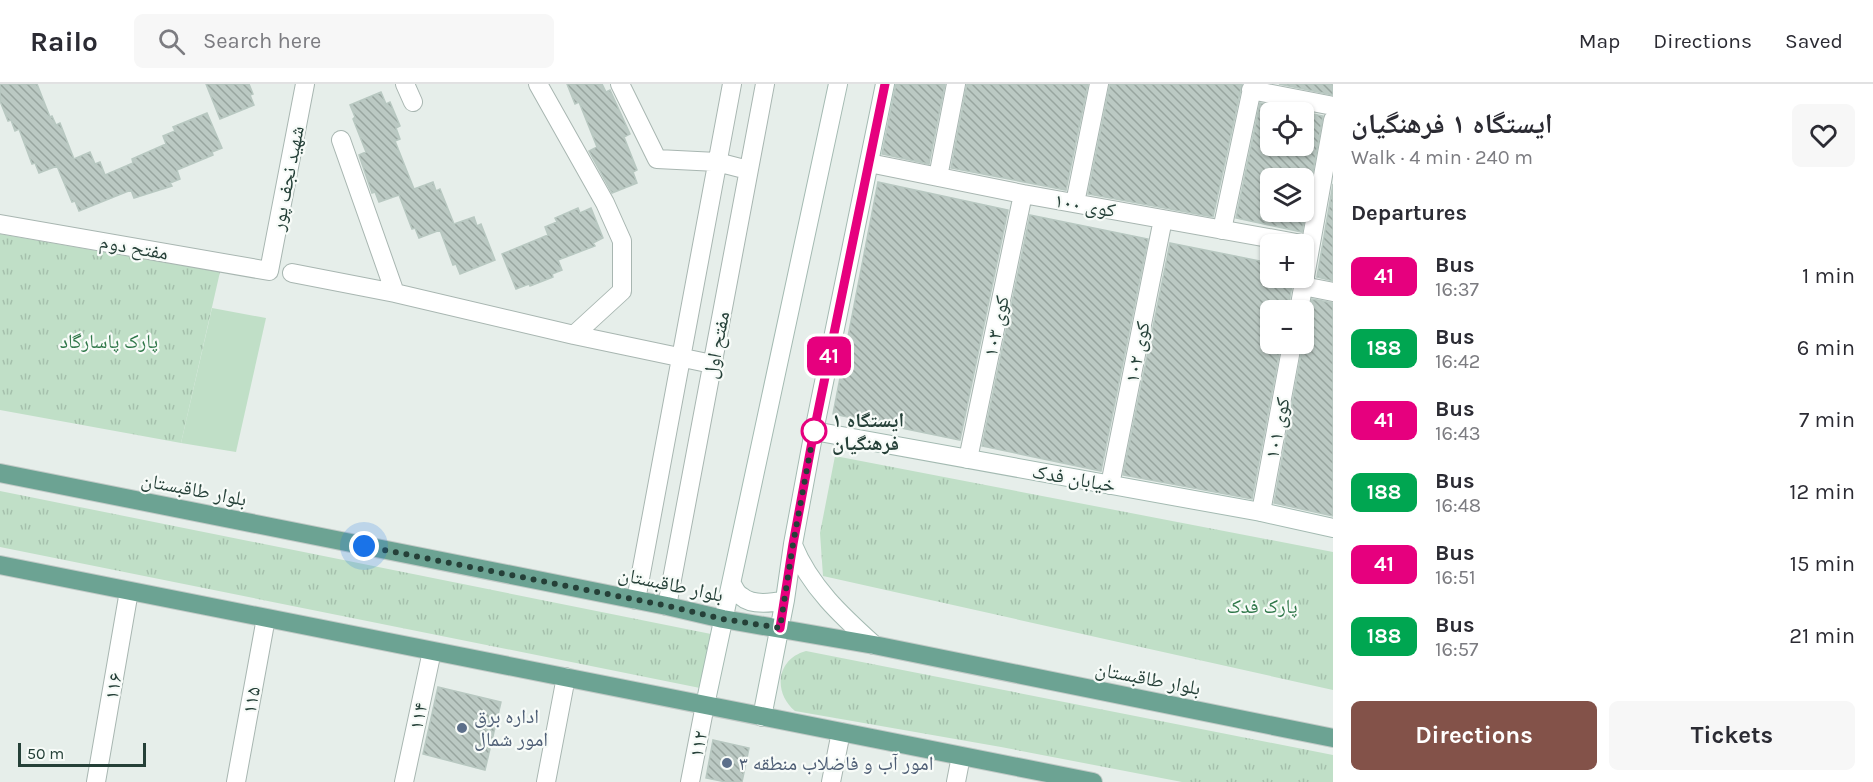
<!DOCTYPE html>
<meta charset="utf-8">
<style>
body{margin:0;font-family:Karla,"Noto Naskh Arabic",sans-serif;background:#f7f7f7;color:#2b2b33;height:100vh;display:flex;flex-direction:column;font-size:22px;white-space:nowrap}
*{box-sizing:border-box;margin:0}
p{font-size:20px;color:#7c7c81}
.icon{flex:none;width:33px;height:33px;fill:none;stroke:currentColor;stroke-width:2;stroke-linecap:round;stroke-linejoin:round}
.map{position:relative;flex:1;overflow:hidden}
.side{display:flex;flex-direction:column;background:#fff;width:540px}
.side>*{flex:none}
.badge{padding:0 12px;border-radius:9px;font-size:21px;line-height:39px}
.controls{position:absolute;left:1260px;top:18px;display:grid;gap:12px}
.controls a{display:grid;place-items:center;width:54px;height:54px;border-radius:9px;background:#fff;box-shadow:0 2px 4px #0004;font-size:30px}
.scale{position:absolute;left:18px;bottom:15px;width:128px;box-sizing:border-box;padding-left:6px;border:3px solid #254038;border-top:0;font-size:16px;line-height:21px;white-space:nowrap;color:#254038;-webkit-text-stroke:4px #f7fbf8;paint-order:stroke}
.you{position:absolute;width:30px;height:30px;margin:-15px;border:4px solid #fff;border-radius:50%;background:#1a73e8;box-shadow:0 0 0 9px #1a73e833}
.map>.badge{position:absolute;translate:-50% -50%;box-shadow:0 0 0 3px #fff}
h2{padding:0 18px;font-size:22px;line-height:54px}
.round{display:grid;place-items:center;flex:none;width:63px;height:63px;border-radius:9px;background:#f7f7f7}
.summary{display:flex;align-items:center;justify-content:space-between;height:102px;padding:0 18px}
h1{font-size:28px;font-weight:700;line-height:45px}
.button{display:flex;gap:12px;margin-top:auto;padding:12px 18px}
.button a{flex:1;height:69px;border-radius:9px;background:#835249;color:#fff;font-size:24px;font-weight:700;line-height:69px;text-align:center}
.button a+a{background:#f7f7f7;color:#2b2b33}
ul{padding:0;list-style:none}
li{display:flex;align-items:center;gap:18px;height:72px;padding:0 18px}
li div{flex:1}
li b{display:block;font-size:22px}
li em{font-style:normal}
li .badge{min-width:66px;font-weight:700;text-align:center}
header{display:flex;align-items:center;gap:36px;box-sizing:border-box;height:84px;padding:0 30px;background:#fff;border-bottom:2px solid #e1e1e2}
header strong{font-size:28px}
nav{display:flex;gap:33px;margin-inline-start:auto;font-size:21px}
.search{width:420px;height:54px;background:#f7f7f7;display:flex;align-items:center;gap:15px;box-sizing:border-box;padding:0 21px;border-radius:9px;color:#7c7c81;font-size:22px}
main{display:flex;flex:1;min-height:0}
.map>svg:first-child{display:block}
.grass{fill:#c0dfc7}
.park{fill:url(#park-tufts)}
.building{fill:url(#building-back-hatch);stroke:#b8c8c1;stroke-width:1.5;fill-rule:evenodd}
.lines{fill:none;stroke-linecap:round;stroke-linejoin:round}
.street-casing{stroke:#a8b6b1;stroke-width:20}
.secondary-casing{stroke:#a4bab2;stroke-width:20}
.primary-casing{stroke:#c2cac7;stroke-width:20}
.street{stroke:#fff;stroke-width:18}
.secondary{stroke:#fff;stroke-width:18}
.primary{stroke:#6ca393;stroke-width:18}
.line-casing{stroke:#fff;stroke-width:14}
.line{stroke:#e6007e;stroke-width:9}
.walk{stroke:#254038;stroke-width:6;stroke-dasharray:0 10.8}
.stop-dot{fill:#fff;stroke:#e6007e;stroke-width:3}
.service-dot{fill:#5c6f8a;stroke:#f7fbf8;stroke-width:2}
.labels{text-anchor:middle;stroke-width:4.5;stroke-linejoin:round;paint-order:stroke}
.street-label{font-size:20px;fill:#254038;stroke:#f7fbf8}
.park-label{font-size:20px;fill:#2f7749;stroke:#f7fbf8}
.stop-label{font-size:20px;font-weight:bold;fill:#254038;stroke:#f7fbf8;text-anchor:start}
.service-label{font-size:20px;fill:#4e5e75;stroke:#f7fbf8;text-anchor:start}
</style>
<header>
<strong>Railo</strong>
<div class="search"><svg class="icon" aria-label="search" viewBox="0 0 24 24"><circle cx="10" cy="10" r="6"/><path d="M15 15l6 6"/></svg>Search here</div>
<nav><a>Map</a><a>Directions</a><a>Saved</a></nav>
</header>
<main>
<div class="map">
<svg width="1333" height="698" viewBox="0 0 1333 698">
<defs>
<pattern id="park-tufts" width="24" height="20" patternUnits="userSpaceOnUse" patternTransform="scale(1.5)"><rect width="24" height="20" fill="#c0dfc7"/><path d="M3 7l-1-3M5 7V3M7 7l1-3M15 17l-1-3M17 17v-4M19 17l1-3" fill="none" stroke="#a5c0ac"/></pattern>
<pattern id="building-back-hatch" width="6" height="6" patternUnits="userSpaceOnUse" patternTransform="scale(1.5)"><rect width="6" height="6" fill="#bbc9c3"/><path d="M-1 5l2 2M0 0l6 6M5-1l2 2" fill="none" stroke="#98a59f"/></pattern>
</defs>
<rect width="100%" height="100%" fill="#e6eeea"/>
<path class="grass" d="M212,224L266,234L236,368L181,359Z"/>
<path class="park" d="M0,150L220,188L181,359L0,326Z
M835,372L1333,468V606L823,492L820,449Z
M0,407L711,550L700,604L0,463Z
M806,567L1333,671V698H1182L1001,663L795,627C773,609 776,575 806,567Z"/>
<path class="building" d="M0,0H37L50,33L52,32L56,41L60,39L74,75L90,68L95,80L100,78L105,91L133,79L132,75L166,60L163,52L175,47L173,43L207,29L222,64L212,68L213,71L177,86L180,95L170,99L172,102L134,114L131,106L79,127L75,117L72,118L57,82L39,89L35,79L32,80L19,45L15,47L11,36L8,37L0,17Z
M206,0H249L253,10L250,11L254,21L220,35Z
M567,0H602L606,8L610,6L630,50L624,53L637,86L633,88L637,99L612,109L589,67L597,63L579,18L575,20Z
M896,0H945L929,80L882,70Z
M967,0H1088L1066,106L951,84Z
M1110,0H1242L1213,133L1088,110Z
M1279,0H1333V11Z
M381,8L386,20L390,18L400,42L396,44L400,55L395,57L414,105L433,98L436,107L440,105L454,140L474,133L477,142L481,140L495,176L460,190L456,180L453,181L440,146L419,154L415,144L412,145L399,111L379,118L375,108L372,109L359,71L366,68L353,35L355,33L350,21Z
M1260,19L1323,32L1302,148L1236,134ZM1270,28H1304V62H1270ZM1270,94H1304V128H1270Z
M878,98L1008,126L960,356L833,330Z
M1333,100V197L1317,193Z
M578,124L580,129L591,124L603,154L593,159L595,162L558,176L562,186L552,190L553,193L530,202L529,200L516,205L502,170L548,151L545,143L557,138L555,134Z
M1030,131L1148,155L1101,387L982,362Z
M1170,159L1270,179V194H1293L1288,226H1270V260H1281L1252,415L1123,391Z
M1312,215L1333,219V432L1274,419L1303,260H1306L1312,226H1310Z
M438,603L501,618L485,686L423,670Z
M713,656L749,664L742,698H726L706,694Z"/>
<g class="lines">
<defs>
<path id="street" d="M405,0L413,18
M538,0L605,119L622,157V207L574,251
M620,0L657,75L717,78L748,86
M1251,6L1333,22
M341,56L395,209L574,251L712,280
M869,79L1023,110L1302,160
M938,93L956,0
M1075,119L1099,0
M0,140L269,187L305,0
M1222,146L1253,0
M292,189L395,209
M1303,202L1333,208
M1299,226L1333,36
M968,375L1023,110
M1110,401L1163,135
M1261,428L1292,260
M636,516L732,0
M667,522L765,0
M96,698L129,507
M236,698L266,534
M404,698L432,567
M546,698L566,593
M690,698L705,621
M831,698L841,648
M956,698L961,672"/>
<path id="secondary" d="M814,347L1261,428L1333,444
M793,461C810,503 842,532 874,561
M732,500C734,504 737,510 741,512C752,522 772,519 785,516
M705,621L838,0
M762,633L785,516L793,460L814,347L885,0"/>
<path id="primary" d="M0,389L667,522L723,535L874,561L1333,654
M0,481L1093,698"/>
</defs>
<use href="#street" class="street-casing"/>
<use href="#secondary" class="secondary-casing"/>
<use href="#primary" class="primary-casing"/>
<use href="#street" class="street"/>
<use href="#secondary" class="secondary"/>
<use href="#primary" class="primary"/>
</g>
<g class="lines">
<defs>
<path id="line" d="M780,544L793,460L814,347L885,0"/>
</defs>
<use href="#line" class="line-casing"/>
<use href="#line" class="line"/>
<path class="walk" d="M364,462L668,522L723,535L780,544L793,460L814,347"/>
</g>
<circle class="stop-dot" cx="814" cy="347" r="12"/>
<g class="service-dot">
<circle cx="462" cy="644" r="6"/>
<circle cx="727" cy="679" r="6"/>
</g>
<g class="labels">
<g class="street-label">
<text transform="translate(287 94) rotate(-79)" y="7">شهید نجف پور</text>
<text transform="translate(1085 121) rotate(10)" y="7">کوی ۱۰۰</text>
<text transform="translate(134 163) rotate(10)" y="7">مفتح دوم</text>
<text transform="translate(996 242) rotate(-78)" y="7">کوی ۱۰۳</text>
<text transform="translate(716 261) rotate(-79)" y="7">مفتح اول</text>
<text transform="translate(1137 268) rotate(-79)" y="7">کوی ۱۰۲</text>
<text transform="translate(1277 344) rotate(-79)" y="7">کوی ۱۰۱</text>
<text transform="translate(1074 394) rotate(10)" y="7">خیابان فدک</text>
<text transform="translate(194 405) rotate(11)" y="7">بلوار طاقبستان</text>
<text transform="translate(671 500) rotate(12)" y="7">بلوار طاقبستان</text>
<text transform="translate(1148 594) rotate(11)" y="7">بلوار طاقبستان</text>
<text transform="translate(113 602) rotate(-80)" y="7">۱۱۶</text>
<text transform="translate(251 616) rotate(-80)" y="7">۱۱۵</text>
<text transform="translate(418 632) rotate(-78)" y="7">۱۱۴</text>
<text transform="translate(698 660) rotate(-79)" y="7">۱۱۲</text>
</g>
<g class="park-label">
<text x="109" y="264">پارک پاسارگاد</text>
<text x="1262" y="529">پارک فدک</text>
</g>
<g class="stop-label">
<text x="832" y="343">ایستگاه ۱<tspan x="832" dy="23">فرهنگیان</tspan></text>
</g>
<g class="service-label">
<text x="474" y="639">اداره برق<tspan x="474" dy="23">امور شمال</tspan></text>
<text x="739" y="686">امور آب و فاضلاب منطقه ۳</text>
</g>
</g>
</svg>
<div class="controls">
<a><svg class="icon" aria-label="locate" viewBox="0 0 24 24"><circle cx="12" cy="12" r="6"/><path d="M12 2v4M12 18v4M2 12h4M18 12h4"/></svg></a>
<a><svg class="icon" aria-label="layers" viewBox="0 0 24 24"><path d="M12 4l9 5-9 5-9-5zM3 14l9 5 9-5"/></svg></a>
<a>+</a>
<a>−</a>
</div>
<div class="scale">50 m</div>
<div class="you" style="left:364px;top:462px"></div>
<b class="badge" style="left:829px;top:272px;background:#e6007e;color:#fff">41</b>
</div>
<section class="side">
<div class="summary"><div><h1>ایستگاه ۱ فرهنگیان</h1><p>Walk · 4 min · 240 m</p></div><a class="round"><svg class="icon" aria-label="heart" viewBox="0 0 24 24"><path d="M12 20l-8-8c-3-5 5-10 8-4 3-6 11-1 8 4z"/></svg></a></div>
<h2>Departures</h2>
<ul>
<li><span class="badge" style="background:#e6007e;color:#fff">41</span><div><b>Bus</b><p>16:37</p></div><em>1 min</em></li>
<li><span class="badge" style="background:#00a651;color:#fff">188</span><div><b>Bus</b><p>16:42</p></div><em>6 min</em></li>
<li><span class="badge" style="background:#e6007e;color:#fff">41</span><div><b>Bus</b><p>16:43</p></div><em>7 min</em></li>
<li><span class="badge" style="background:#00a651;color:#fff">188</span><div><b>Bus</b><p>16:48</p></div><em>12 min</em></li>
<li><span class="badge" style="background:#e6007e;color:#fff">41</span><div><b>Bus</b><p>16:51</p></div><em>15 min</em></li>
<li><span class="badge" style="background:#00a651;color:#fff">188</span><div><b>Bus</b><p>16:57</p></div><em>21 min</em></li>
</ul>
<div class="button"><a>Directions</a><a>Tickets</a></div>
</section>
</main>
